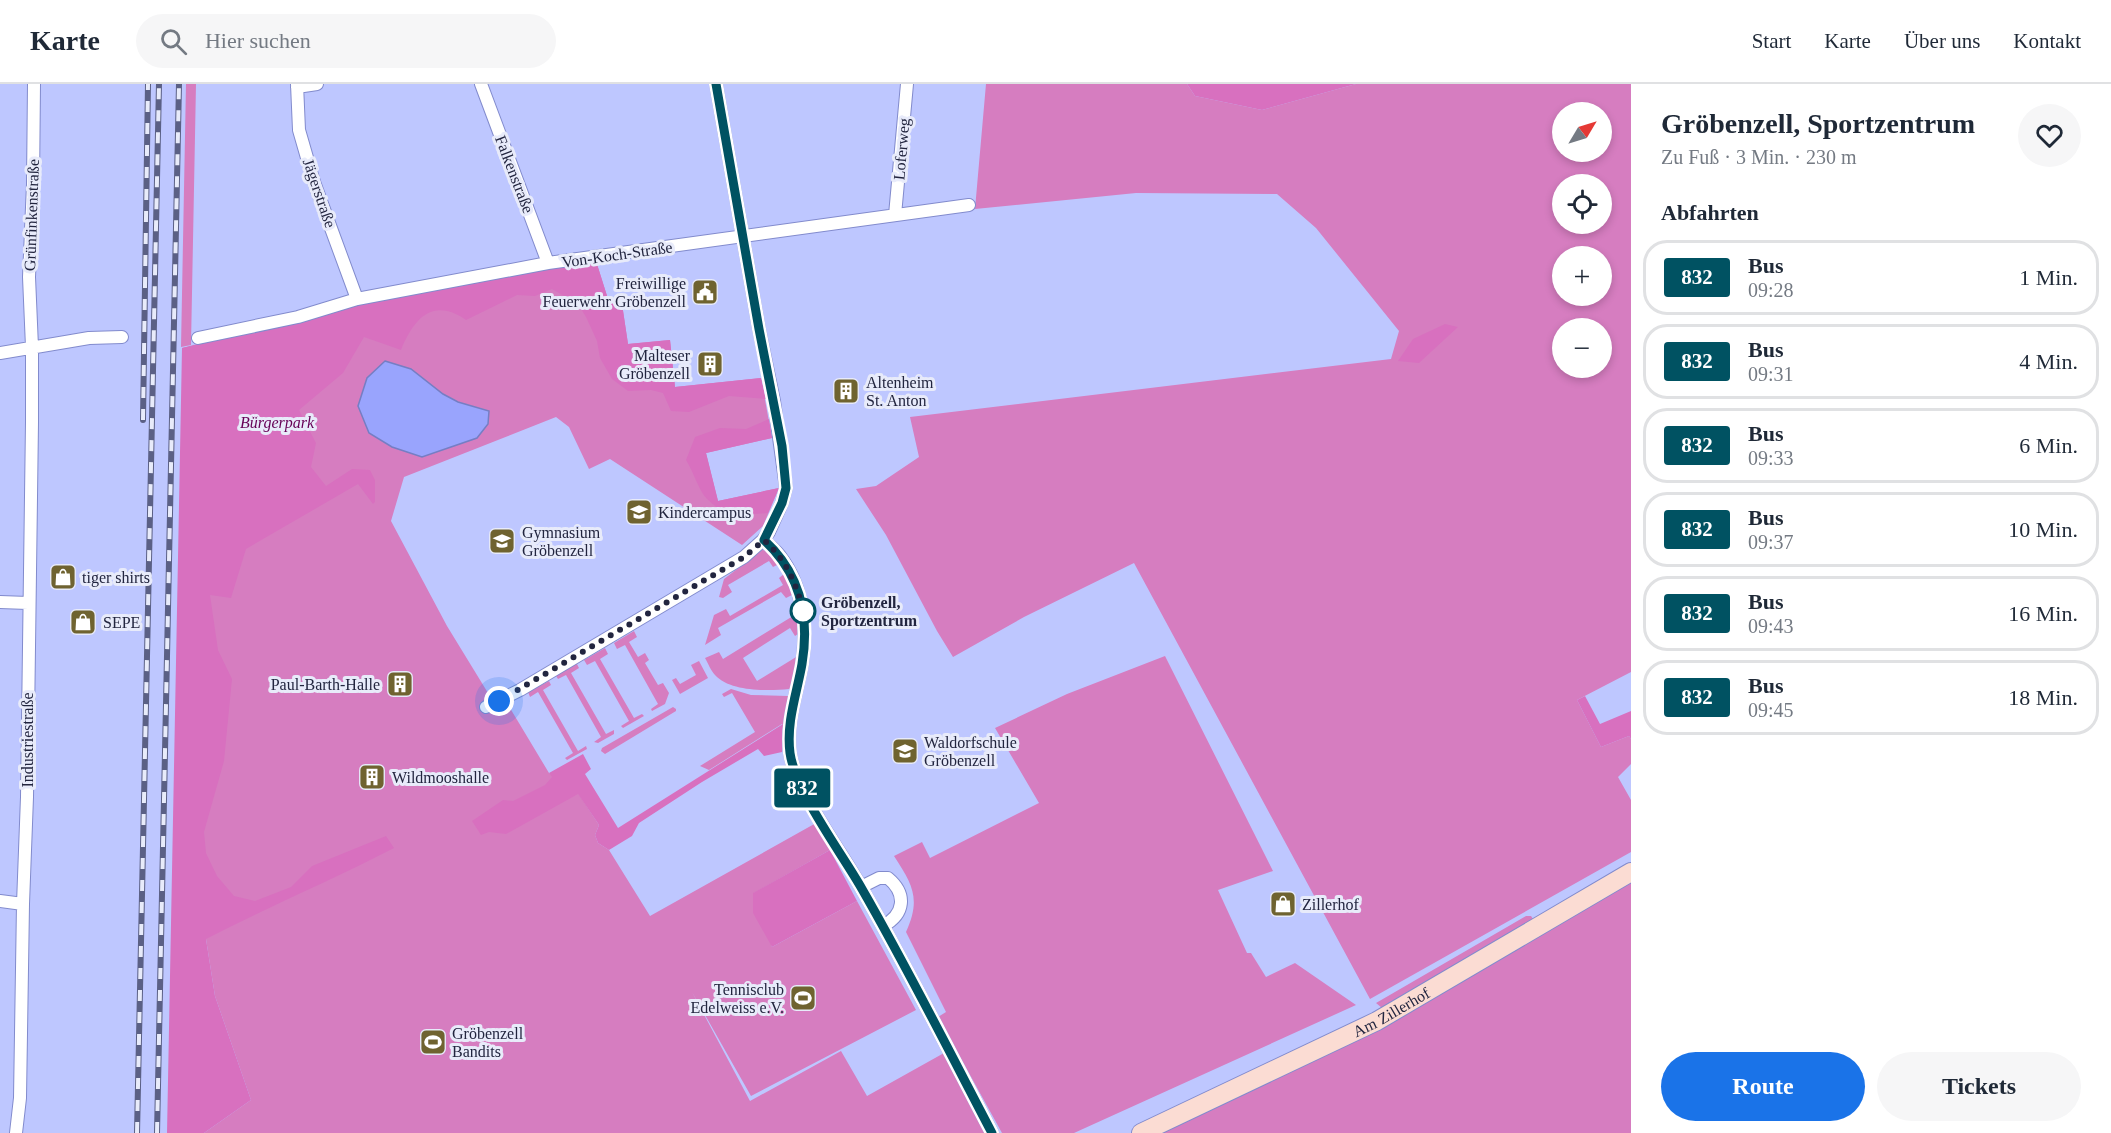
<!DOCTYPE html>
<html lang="de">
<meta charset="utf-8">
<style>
body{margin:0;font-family:Georgia,serif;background:#f6f6f7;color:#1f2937;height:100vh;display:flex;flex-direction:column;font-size:22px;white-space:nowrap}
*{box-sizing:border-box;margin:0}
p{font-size:20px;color:#747a83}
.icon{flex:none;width:33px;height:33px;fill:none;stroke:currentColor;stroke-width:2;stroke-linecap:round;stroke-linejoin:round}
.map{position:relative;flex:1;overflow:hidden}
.sheet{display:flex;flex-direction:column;background:#fff;width:480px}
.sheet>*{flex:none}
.badge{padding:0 12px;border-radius:4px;font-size:21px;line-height:39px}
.needle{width:39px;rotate:52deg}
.tools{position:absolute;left:1552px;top:18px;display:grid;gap:12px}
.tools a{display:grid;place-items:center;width:60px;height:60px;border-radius:50%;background:#fff;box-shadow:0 3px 9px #0003;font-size:30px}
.you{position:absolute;width:30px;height:30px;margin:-15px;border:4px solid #fff;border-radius:50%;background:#1a73e8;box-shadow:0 0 0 9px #1a73e833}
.map>.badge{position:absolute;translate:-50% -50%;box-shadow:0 0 0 3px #fff}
h2{padding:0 30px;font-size:22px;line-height:54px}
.round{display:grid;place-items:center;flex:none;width:63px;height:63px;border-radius:32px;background:#f6f6f7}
.head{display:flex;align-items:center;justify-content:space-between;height:102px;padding:0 30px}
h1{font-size:28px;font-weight:700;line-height:45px}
.primary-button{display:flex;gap:12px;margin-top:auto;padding:12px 30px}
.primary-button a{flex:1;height:69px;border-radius:36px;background:#1a73e8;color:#fff;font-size:24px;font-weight:700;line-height:69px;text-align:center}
.primary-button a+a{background:#f6f6f7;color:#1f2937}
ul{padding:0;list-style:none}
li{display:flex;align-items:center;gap:18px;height:75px;margin:0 12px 9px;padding:0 18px;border:3px solid #e0e1e3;border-radius:24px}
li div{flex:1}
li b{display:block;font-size:22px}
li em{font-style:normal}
li .badge{min-width:66px;font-weight:700;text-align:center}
header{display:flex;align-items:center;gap:36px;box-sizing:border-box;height:84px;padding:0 30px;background:#fff;border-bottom:2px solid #e0e1e3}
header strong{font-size:28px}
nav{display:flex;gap:33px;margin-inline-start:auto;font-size:21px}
.search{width:420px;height:54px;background:#f6f6f7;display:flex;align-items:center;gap:15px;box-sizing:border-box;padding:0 21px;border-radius:33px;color:#747a83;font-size:22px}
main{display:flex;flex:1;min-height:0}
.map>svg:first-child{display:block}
.green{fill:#d67dc0;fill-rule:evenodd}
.forest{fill:#d870bf}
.water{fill:#99a4fd;stroke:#757ec4;stroke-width:1.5}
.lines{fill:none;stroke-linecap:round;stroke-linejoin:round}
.street-casing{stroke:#828bcd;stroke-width:14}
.secondary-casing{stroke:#828bcd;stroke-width:20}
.street{stroke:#fff;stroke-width:12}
.secondary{stroke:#fbdcd3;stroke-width:18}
.rail-casing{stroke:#5b6085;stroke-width:6}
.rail{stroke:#e8ebfa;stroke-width:4;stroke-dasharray:11;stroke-linecap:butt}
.line-casing{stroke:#fff;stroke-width:14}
.line{stroke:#005262;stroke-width:9}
.walk{stroke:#22253f;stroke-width:6;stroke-dasharray:0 10.8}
.stop-dot{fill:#fff;stroke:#005262;stroke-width:3}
.labels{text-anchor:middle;stroke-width:6;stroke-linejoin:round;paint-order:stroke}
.street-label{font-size:16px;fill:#22253f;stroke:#e8ebfa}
.poi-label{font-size:16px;fill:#22253f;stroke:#e8ebfa;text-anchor:start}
.park-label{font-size:16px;font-style:italic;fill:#660156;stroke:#e8ebfa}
.stop-label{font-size:16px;font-weight:bold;fill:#22253f;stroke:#e8ebfa;text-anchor:start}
</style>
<header>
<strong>Karte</strong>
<div class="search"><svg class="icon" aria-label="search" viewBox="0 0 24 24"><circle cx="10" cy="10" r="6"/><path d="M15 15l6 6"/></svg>Hier suchen</div>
<nav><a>Start</a><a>Karte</a><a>Über uns</a><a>Kontakt</a></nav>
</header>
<main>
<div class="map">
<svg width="1631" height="1049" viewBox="0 0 1631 1049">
<rect width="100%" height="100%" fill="#bec7ff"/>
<path class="green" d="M186,0H196L191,261L181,263Z
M986,0H1187L1195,12L1262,26L1356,0H1631V588L1577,616L1601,663L1629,652L1631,655V680L1618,693L1631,716V768L1370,915L1134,479L1024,533L953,573L937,547L886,451L856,405L876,402L919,373L910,333L1391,275L1399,247L1316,144L1277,110L1136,109L975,125ZM1563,28H1602V68H1563ZM1563,100H1602V140H1563ZM1563,172H1602V212H1563ZM1563,244H1602V284H1563Z
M596,177L608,215L622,220L628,260L670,256L675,303L761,294L772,354L706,369L718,417L779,404L763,442L742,461L610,375L589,385L569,343L556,333L404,393L391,437L447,542L488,609L498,604L549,689L578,709L599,741L595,751L598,759L609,766L650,832L816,739L830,766L754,809L772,863L857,817L916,926L751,1012L692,908L750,1017L841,967L867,1012L944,969L985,1049H204L251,1016L215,912L206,855L182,264Z
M762,466L770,467L781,479L773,483L769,477L728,501L732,508L723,514L719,513L724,495Z
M784,490L788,491L796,509L786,514L781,508L718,544L721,551L705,561L714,531L726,525L730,532L783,501L779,494Z
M796,522L800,524L802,547L795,552L790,544L743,574L757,597L801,570L798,560L803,557L794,602L789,605C769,607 730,608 715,591C711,587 708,579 705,574L719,568L723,575L793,532L790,525Z
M634,547L637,553L629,558L638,573L645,569L649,576L645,579L658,601L663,599L669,609L665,620L652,627L651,625L658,620L625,561L617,565L614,559Z
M605,564L608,570L600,575L634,634L642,630L644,632L623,644L621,642L629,637L595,577L587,581L584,576Z
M1165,572L1273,787L1218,806L1247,869H1251L1266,893L1295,879L1356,921L1074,1049H1002L938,933L946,928L906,848C921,815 913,801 894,772L922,758L930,774L1039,719L995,644L1067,610Z
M699,577L708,594L680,610L672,596L676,594L680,600L696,591L691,581Z
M576,578L579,584L571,589L606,650L614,646V650L598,659L594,658L601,653L566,591L558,595L555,590Z
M549,597L551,601L543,606L578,667L586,662L587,665L567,676L565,674L573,669L538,608L530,613L528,608Z
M731,605L751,611L788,612L790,616L785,642L782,640L709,686L700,682L755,648L732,609L724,613L722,610Z
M673,623L676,625V627L605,670L601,667L602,664Z
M1631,796V1049H1158Z
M1526,832H1531L1535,838L1382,924L1376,919Z"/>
<path class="forest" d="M1187,0H1356L1262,26L1195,12Z
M596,177L608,215L622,220L628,260L670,256L675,303L761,294L766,315L729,312L689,328L671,327L663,309L651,306L628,307L612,295L600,274L597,257L586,233L578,220L552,205L535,212L517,211L466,236C433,213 414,234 401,266L364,253L343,289L299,326L316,359L311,383L326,402L352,385L370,386L375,396V418L373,420L358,400L246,465L231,514L210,511L218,566L232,595L224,677L204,748L206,769L217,792L234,812L255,817L291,803L312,782L386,752L394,764C332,796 268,823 206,855L215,912L251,1016L204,1049H167L182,264C319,229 456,193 596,177Z
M1445,240L1458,243L1419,279L1398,277L1413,255Z
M769,335L772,354L706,369L718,417L779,404L768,429L729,432C720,425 709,419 703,410C696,399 693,387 686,376L695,353L720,344L746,345Z
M1585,612L1600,640L1631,627V655L1629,652L1601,663L1577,616Z
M783,640L785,642L782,668L764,672L758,665L702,698L639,739L632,752L609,766L598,759L595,751L599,741L578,710L506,750L489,748L481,751L472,737L503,716L513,717L545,701L552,693L549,689L583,670L591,685L585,690L618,744Z
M830,766L857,817L772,863L753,829V809Z"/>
<path class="water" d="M385,277L411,285L443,310L458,318L489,327L488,340L477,354L422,373L392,363L369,349L358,322L367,294Z"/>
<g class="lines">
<defs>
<path id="street" d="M297,0L299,46L314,98L357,215
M481,0L548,179
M297,3L317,0
M895,131L907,0
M198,254L298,233L357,215L548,179L969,121
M0,269L89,254L122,253
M763,456C769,461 776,466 780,472C803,502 808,543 802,580C797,609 786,638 790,669C796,709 842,768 862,805C908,885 949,967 992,1049
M0,518L28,519
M486,623L520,606L744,473L763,456L769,448L782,419L786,404L774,317L759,245L716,0
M861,803L879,794H888C907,810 905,830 883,842
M0,817L23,820
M16,1049L20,1014L23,820L27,713L32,338V263L29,193L33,100L34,0"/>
<g id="secondary">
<path id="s1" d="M1141,1049L1377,937L1631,788"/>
</g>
</defs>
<use href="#street" class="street-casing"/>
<use href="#secondary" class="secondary-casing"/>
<use href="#street" class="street"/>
<use href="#secondary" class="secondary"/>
<defs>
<path id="rail" d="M143,336L148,0
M137,1049L159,0
M157,1049L179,0"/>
</defs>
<use href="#rail" class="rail-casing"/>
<use href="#rail" class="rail"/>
</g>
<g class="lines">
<defs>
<path id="line" d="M716,0L759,245L782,362L786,404L782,419L764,456C800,489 810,532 802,580C797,609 786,638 790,669C796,709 841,768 862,805C908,885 949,967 992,1049"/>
</defs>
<use href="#line" class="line-casing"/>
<use href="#line" class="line"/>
<path class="walk" d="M499,617L744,473L764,456C786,476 796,498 803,527"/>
</g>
<defs>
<symbol id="civic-square" viewBox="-11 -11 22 22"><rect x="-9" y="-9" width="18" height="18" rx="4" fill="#6f6330" stroke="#e8ebfa"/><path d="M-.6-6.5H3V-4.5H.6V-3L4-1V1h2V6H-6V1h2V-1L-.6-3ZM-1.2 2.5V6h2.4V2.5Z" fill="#fff"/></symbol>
<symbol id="building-square" viewBox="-11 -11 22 22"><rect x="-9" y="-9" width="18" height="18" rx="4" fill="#6f6330" stroke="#e8ebfa"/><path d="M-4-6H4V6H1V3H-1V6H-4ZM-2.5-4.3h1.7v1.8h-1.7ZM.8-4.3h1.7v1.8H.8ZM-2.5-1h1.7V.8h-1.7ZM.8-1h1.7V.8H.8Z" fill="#fff"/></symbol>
<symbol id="school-square" viewBox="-11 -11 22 22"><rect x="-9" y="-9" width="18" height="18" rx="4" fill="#6f6330" stroke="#e8ebfa"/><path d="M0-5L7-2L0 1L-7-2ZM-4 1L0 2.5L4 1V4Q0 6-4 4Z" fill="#fff"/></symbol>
<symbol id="shop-square" viewBox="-11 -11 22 22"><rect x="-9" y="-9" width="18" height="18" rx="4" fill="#6f6330" stroke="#e8ebfa"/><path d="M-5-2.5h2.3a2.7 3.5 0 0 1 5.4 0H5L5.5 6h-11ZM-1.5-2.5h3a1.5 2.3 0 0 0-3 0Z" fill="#fff"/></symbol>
<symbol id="stadium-square" viewBox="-11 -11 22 22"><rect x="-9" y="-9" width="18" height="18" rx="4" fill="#6f6330" stroke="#e8ebfa"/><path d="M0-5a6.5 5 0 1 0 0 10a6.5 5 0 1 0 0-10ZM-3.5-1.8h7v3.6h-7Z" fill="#fff"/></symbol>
</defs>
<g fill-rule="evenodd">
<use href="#civic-square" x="690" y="193" width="30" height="30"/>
<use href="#building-square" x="695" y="265" width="30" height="30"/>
<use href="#building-square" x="831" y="292" width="30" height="30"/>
<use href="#school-square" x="624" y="413" width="30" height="30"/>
<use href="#school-square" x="487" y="442" width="30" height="30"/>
<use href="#shop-square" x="48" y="478" width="30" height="30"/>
<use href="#shop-square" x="68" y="523" width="30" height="30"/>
<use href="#building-square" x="385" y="585" width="30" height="30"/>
<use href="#school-square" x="890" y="652" width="30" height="30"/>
<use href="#building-square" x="357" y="678" width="30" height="30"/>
<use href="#shop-square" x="1268" y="805" width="30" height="30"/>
<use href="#stadium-square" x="788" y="899" width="30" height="30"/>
<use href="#stadium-square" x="418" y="943" width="30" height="30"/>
</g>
<circle class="stop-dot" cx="803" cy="527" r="12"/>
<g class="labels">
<g class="street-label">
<text transform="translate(901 65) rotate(-85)" y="6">Loferweg</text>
<text transform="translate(515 90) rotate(69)" y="6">Falkenstraße</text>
<text transform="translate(320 109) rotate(71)" y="6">Jägerstraße</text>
<text transform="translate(31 131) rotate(-88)" y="6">Grünfinkenstraße</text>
<text transform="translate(617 170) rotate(-8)" y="6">Von-Koch-Straße</text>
<text transform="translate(27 656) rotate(-90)" y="6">Industriestraße</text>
<text dy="6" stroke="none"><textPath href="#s1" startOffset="278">Am Zillerhof</textPath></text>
</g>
<g class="poi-label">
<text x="686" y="205" text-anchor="end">Freiwillige<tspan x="686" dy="18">Feuerwehr Gröbenzell</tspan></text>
<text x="690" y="277" text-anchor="end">Malteser<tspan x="690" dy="18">Gröbenzell</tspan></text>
<text x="866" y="304">Altenheim<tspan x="866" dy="18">St. Anton</tspan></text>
<text x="658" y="434">Kindercampus</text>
<text x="522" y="454">Gymnasium<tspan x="522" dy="18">Gröbenzell</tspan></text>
<text x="82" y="499">tiger shirts</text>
<text x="103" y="544">SEPE</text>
<text x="380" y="606" text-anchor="end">Paul-Barth-Halle</text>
<text x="924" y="664">Waldorfschule<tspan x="924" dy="18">Gröbenzell</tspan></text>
<text x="392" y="699">Wildmooshalle</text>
<text x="1302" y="826">Zillerhof</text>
<text x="784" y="911" text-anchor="end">Tennisclub<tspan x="784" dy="18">Edelweiss e.V.</tspan></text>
<text x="452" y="955">Gröbenzell<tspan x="452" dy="18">Bandits</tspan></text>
</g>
<g class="park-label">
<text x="277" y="344">Bürgerpark</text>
</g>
<g class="stop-label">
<text x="821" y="524">Gröbenzell,<tspan x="821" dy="18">Sportzentrum</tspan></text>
</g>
</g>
</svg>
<div class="tools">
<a><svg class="needle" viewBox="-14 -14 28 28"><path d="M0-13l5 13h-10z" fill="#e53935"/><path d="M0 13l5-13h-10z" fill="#747a83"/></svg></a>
<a><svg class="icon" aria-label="locate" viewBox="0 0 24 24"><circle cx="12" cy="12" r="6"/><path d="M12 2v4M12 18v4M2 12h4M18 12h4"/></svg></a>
<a>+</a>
<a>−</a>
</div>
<div class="you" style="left:499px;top:617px"></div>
<b class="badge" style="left:802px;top:704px;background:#005262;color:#fff">832</b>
</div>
<section class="sheet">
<div class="head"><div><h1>Gröbenzell, Sportzentrum</h1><p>Zu Fuß · 3 Min. · 230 m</p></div><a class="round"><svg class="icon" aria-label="heart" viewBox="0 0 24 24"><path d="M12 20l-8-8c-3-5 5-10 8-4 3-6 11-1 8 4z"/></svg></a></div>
<h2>Abfahrten</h2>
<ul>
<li><span class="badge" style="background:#005262;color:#fff">832</span><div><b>Bus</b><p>09:28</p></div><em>1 Min.</em></li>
<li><span class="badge" style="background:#005262;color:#fff">832</span><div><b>Bus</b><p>09:31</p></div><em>4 Min.</em></li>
<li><span class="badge" style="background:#005262;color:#fff">832</span><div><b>Bus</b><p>09:33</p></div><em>6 Min.</em></li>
<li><span class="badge" style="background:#005262;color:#fff">832</span><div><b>Bus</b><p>09:37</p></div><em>10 Min.</em></li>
<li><span class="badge" style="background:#005262;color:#fff">832</span><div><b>Bus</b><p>09:43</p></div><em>16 Min.</em></li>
<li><span class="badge" style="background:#005262;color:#fff">832</span><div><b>Bus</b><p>09:45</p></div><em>18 Min.</em></li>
</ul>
<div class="primary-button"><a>Route</a><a>Tickets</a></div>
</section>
</main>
